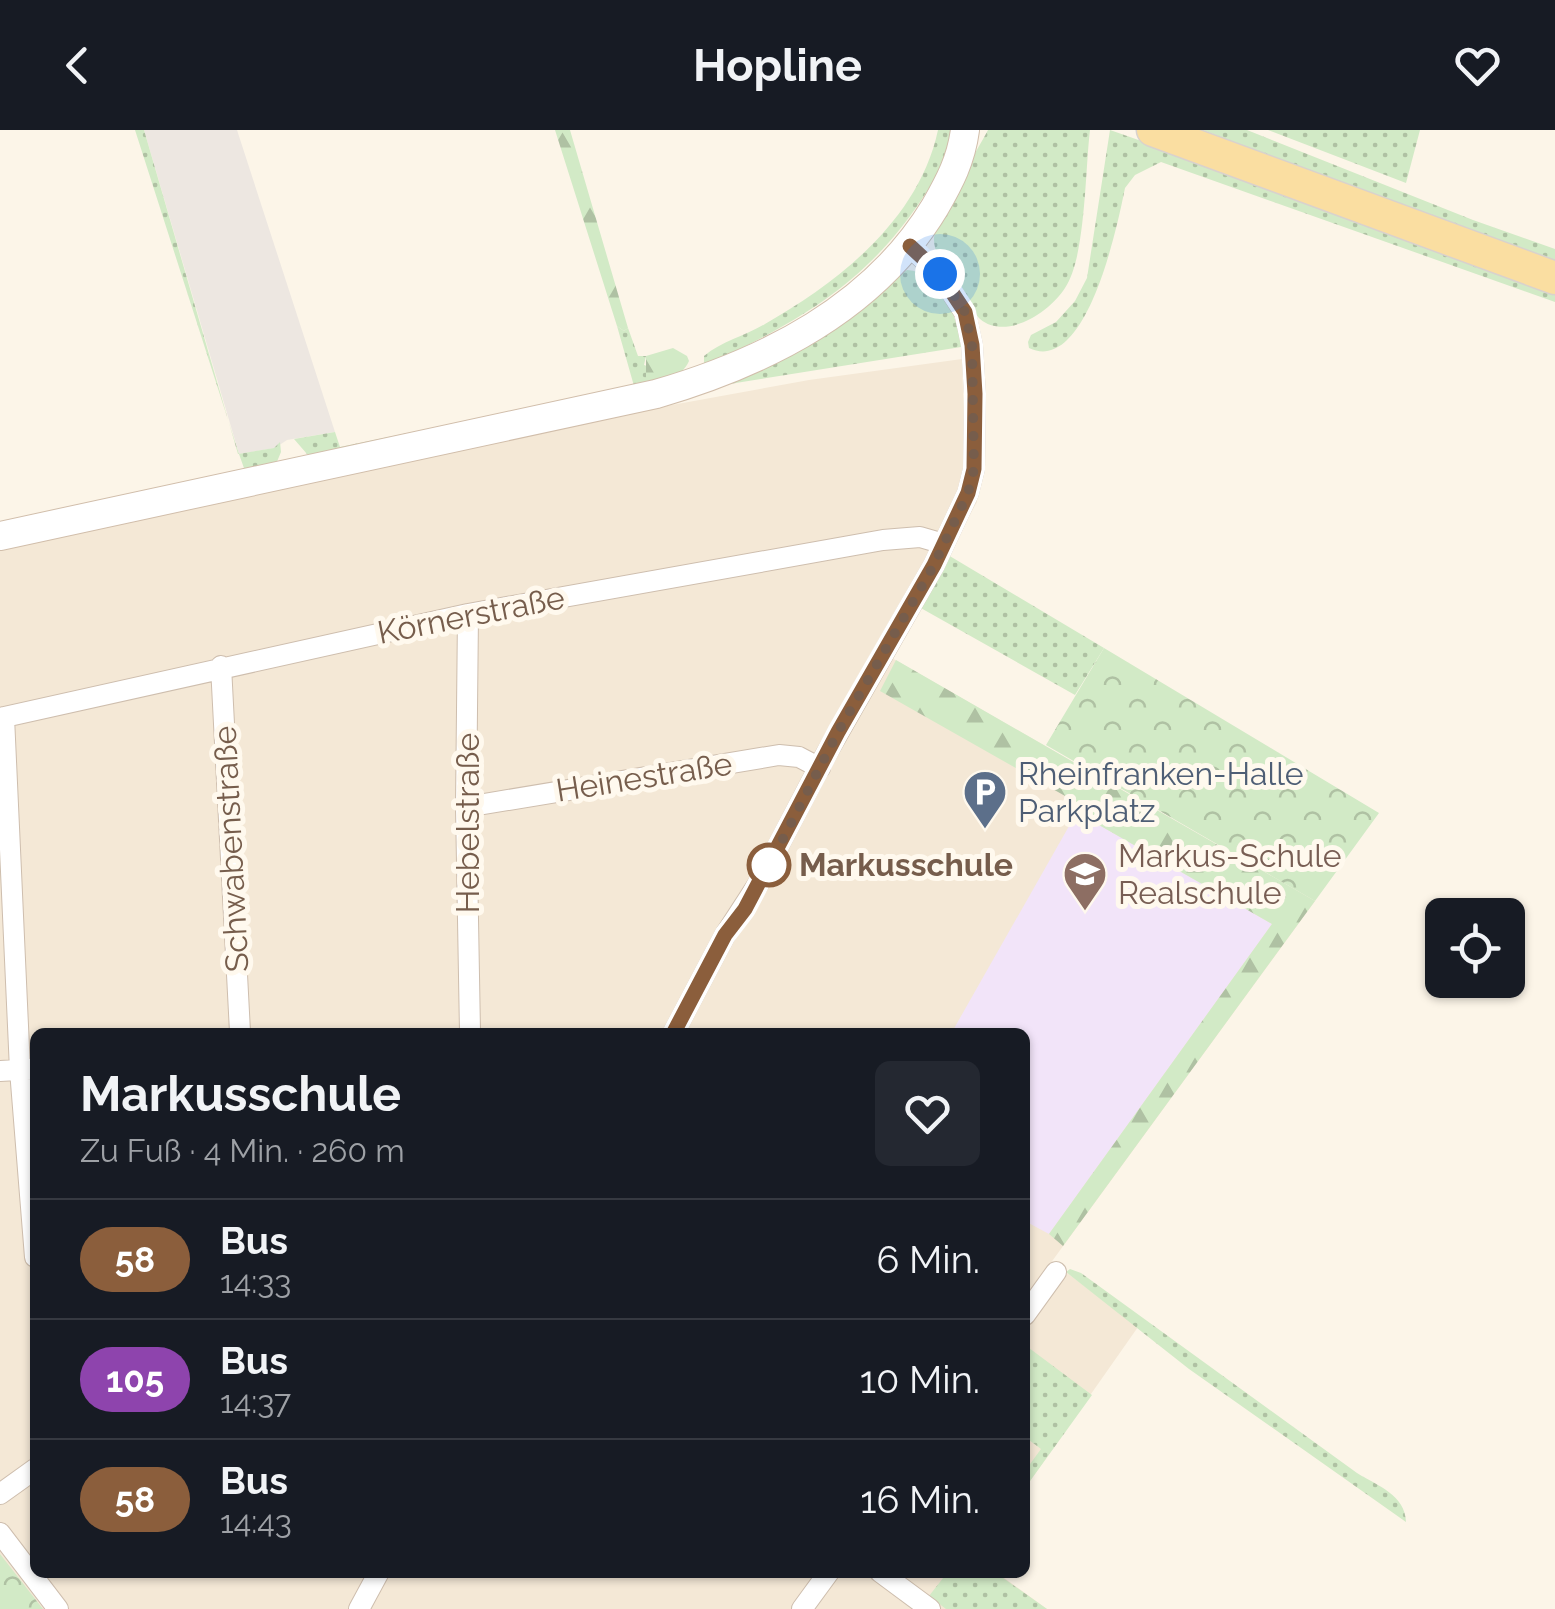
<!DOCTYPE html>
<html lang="de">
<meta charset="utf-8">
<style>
body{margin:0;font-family:Raleway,sans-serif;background:#242831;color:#f1f3f6;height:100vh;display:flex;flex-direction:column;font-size:38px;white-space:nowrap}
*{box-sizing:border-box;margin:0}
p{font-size:32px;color:#9ea1a6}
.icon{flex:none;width:55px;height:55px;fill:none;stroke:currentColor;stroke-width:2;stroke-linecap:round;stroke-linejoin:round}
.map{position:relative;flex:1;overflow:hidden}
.details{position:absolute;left:30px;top:898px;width:1000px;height:550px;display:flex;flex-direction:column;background:#171b24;border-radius:15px;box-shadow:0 2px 8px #0004}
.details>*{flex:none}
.badge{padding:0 20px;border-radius:32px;font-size:35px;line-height:65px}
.controls{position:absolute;left:1425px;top:768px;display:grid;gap:20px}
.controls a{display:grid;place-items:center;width:100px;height:100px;border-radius:15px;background:#171b24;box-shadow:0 2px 8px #0004;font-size:50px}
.you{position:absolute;width:50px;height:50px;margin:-25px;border:8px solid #fff;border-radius:50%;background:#1a73e8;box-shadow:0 0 0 15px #1a73e833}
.map>.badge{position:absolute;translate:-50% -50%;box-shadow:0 0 0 5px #fff}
.round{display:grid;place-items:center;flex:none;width:105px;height:105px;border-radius:15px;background:#242831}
.headline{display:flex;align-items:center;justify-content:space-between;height:170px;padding:0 50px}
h1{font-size:48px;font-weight:700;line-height:75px}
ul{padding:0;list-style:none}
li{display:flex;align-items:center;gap:30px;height:120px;padding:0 50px;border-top:2px solid #363941}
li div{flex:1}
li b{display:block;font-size:38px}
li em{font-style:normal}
li .badge{min-width:110px;font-weight:700;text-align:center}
header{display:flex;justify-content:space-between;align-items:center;height:130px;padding:0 50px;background:#171b24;font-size:45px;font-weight:700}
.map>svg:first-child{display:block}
.residential{fill:#f4e8d6}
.industrial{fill:#ede7e1}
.education{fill:#f2e4f9}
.grass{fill:url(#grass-dots)}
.forest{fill:url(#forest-firs)}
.park{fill:url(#park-crowns)}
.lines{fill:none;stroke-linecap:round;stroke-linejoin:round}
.street-casing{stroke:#cebeae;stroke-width:22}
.secondary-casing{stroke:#d1beab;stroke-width:30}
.primary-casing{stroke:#d9d2cd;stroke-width:35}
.street{stroke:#fff;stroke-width:20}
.secondary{stroke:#fff;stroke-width:28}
.primary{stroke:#fadea1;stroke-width:32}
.line-casing{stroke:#fff;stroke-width:22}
.line{stroke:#8b5e3c;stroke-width:15}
.walk{stroke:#765d4c;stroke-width:10;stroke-dasharray:0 18}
.stop-dot{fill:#fff;stroke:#8b5e3c;stroke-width:5}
.labels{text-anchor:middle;stroke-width:10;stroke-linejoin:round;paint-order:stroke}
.street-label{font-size:32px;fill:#765d4c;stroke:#fff9ee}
.service-label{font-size:32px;fill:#4e5e75;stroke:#fff9ee;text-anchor:start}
.education-label{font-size:32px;fill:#785e54;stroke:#fff9ee;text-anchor:start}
.stop-label{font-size:32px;font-weight:bold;fill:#765d4c;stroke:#fff9ee;text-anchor:start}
</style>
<header><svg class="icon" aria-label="back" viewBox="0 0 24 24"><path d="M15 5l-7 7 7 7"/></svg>Hopline<svg class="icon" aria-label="heart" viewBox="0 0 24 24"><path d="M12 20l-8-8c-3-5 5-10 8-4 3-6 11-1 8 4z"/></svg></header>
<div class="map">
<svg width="1555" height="1479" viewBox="0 0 1555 1479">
<defs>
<pattern id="grass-dots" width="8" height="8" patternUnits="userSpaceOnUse" patternTransform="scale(2.5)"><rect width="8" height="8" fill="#d2eac6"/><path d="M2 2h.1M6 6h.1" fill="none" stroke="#afc1a3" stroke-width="1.8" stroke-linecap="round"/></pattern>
<pattern id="forest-firs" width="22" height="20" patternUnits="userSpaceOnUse" patternTransform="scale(2.5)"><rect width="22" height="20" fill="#d2eac6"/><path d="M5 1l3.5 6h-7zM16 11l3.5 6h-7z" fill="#afc1a3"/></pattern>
<pattern id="park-crowns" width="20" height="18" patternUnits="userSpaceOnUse" patternTransform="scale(2.5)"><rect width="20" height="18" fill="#d2eac6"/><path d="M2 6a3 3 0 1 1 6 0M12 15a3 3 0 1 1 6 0" fill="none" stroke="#afc1a3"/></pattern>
</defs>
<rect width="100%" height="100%" fill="#fcf5e8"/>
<path class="residential" d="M962,229L965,330L977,372L892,528L1315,771L1050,1134L1066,1142L1138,1197L1025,1358V902H35V1442H996L1047,1479H0V412L441,317L809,250Z"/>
<path class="industrial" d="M144,0H237L335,302L287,310L275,318L239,324Z"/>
<path class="education" d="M1081,675L1092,691L1272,794L1049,1104L1025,1091V902H952Z"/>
<path class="grass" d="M135,0H144L238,324L274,318L280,312L281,322L276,334L245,341L239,324Z
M938,0H955C951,25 935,49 922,69C864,156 796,193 704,236V226C722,211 745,206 765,194C840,151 919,89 938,0Z
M988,0H1090C1085,40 1086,127 1065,158C1050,182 1006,211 980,189C970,180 963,162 955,151C947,140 934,125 934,110C935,88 976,23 988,0Z
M1110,0L1555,156V172L1161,32L1135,45L1125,58C1118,93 1087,246 1029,218L1028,212L1031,205L1056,192L1075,171L1087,148Z
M1203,0H1247L1473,90L1555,119V137Z
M1268,0H1420L1406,53Z
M907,140C941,142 958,187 961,217L717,256Z
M617,196L624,201L628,198L638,226H646L644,235L676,246L685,240L677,248L315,327L307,324L294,309L335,302L340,317L634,256Z
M948,425L1104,518L1075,565L919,477Z
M1070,1139L1081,1143L1357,1343C1378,1356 1405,1365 1406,1392L1189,1239L1066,1142Z
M1025,1215L1092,1265L1025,1358V1341L1041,1319L1025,1307Z
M947,1443H996L1047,1479H946L929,1466Z"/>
<path class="forest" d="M555,0H570L628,198L624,201L617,196Z
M673,218L687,226L689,231C681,249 663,249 646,254V226Z
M896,530L1315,771L1063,1116L1049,1104L1272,794L1092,691L1081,675L880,561Z"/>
<path class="park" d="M1104,518L1379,683L1315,771L1046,615Z
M0,1424L43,1479H0Z"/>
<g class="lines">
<defs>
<path id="street" d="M468,484L466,677L470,902
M221,536L240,902
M4,587L20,940L35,1127
M0,588L468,484L883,410L920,407L944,414
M466,677L779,625L799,627L820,638
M674,902L725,805L760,751L824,628L934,435L968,363L974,339L975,264L972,215L965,183L940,144L910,117
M0,941L35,939
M1025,1185L1056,1142
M0,1364L35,1339
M0,1403L58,1479
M880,1442L930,1479
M359,1479L379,1442
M802,1479L829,1442"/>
<path id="secondary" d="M0,406L656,264C766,232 874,178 935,77C950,51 961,30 965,0"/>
<path id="primary" d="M1153,0L1555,148"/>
</defs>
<use href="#street" class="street-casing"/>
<use href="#secondary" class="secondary-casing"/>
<use href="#primary" class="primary-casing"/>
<use href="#street" class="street"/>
<use href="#secondary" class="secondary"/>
<use href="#primary" class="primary"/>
</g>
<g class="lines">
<defs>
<path id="line" d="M674,902L725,805L745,779L838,602L934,435L968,363L974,339L975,264L972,215L965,182L940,144L910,116"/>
</defs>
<use href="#line" class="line-casing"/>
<use href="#line" class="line"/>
<path class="walk" d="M769,735L768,738L838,602L934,435L968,363L974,339L972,215L965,182L940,144"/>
</g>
<defs>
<symbol id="parking-pin" viewBox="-11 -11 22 30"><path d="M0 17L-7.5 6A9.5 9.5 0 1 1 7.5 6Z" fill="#5c6f8a" stroke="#fff9ee"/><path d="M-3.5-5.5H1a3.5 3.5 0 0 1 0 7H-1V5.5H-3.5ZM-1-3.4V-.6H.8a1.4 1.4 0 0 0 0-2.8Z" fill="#fff"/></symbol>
<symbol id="school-pin" viewBox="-11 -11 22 30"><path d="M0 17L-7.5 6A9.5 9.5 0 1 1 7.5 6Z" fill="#8d6e63" stroke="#fff9ee"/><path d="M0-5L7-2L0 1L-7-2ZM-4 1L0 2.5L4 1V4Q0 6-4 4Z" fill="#fff"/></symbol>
</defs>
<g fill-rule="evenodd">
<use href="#parking-pin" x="960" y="637" width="50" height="68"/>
<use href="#school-pin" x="1060" y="719" width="50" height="68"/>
</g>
<circle class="stop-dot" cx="769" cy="735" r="20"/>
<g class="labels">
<g class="street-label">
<text transform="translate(471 485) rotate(-11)" y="11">Körnerstraße</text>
<text transform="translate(644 647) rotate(-9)" y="11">Heinestraße</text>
<text transform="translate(468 693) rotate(-90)" y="11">Hebelstraße</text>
<text transform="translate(231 719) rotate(-93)" y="11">Schwabenstraße</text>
</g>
<g class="service-label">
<text x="1018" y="655">Rheinfranken-Halle<tspan x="1018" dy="37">Parkplatz</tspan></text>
</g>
<g class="education-label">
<text x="1118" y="737">Markus-Schule<tspan x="1118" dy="37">Realschule</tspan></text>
</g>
<g class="stop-label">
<text x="799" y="746">Markusschule</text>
</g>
</g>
</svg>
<div class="controls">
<a><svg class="icon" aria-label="locate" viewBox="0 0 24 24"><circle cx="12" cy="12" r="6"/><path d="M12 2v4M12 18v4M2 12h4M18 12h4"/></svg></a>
</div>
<div class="you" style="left:940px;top:144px"></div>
<section class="details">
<div class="headline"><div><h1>Markusschule</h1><p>Zu Fuß · 4 Min. · 260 m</p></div><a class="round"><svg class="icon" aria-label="heart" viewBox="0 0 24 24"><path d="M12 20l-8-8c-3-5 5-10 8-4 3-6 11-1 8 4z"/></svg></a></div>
<ul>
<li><span class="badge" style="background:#8b5e3c;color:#fff">58</span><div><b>Bus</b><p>14:33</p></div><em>6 Min.</em></li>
<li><span class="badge" style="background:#8e44ad;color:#fff">105</span><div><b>Bus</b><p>14:37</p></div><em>10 Min.</em></li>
<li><span class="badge" style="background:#8b5e3c;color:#fff">58</span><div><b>Bus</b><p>14:43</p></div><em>16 Min.</em></li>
</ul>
</section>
</div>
